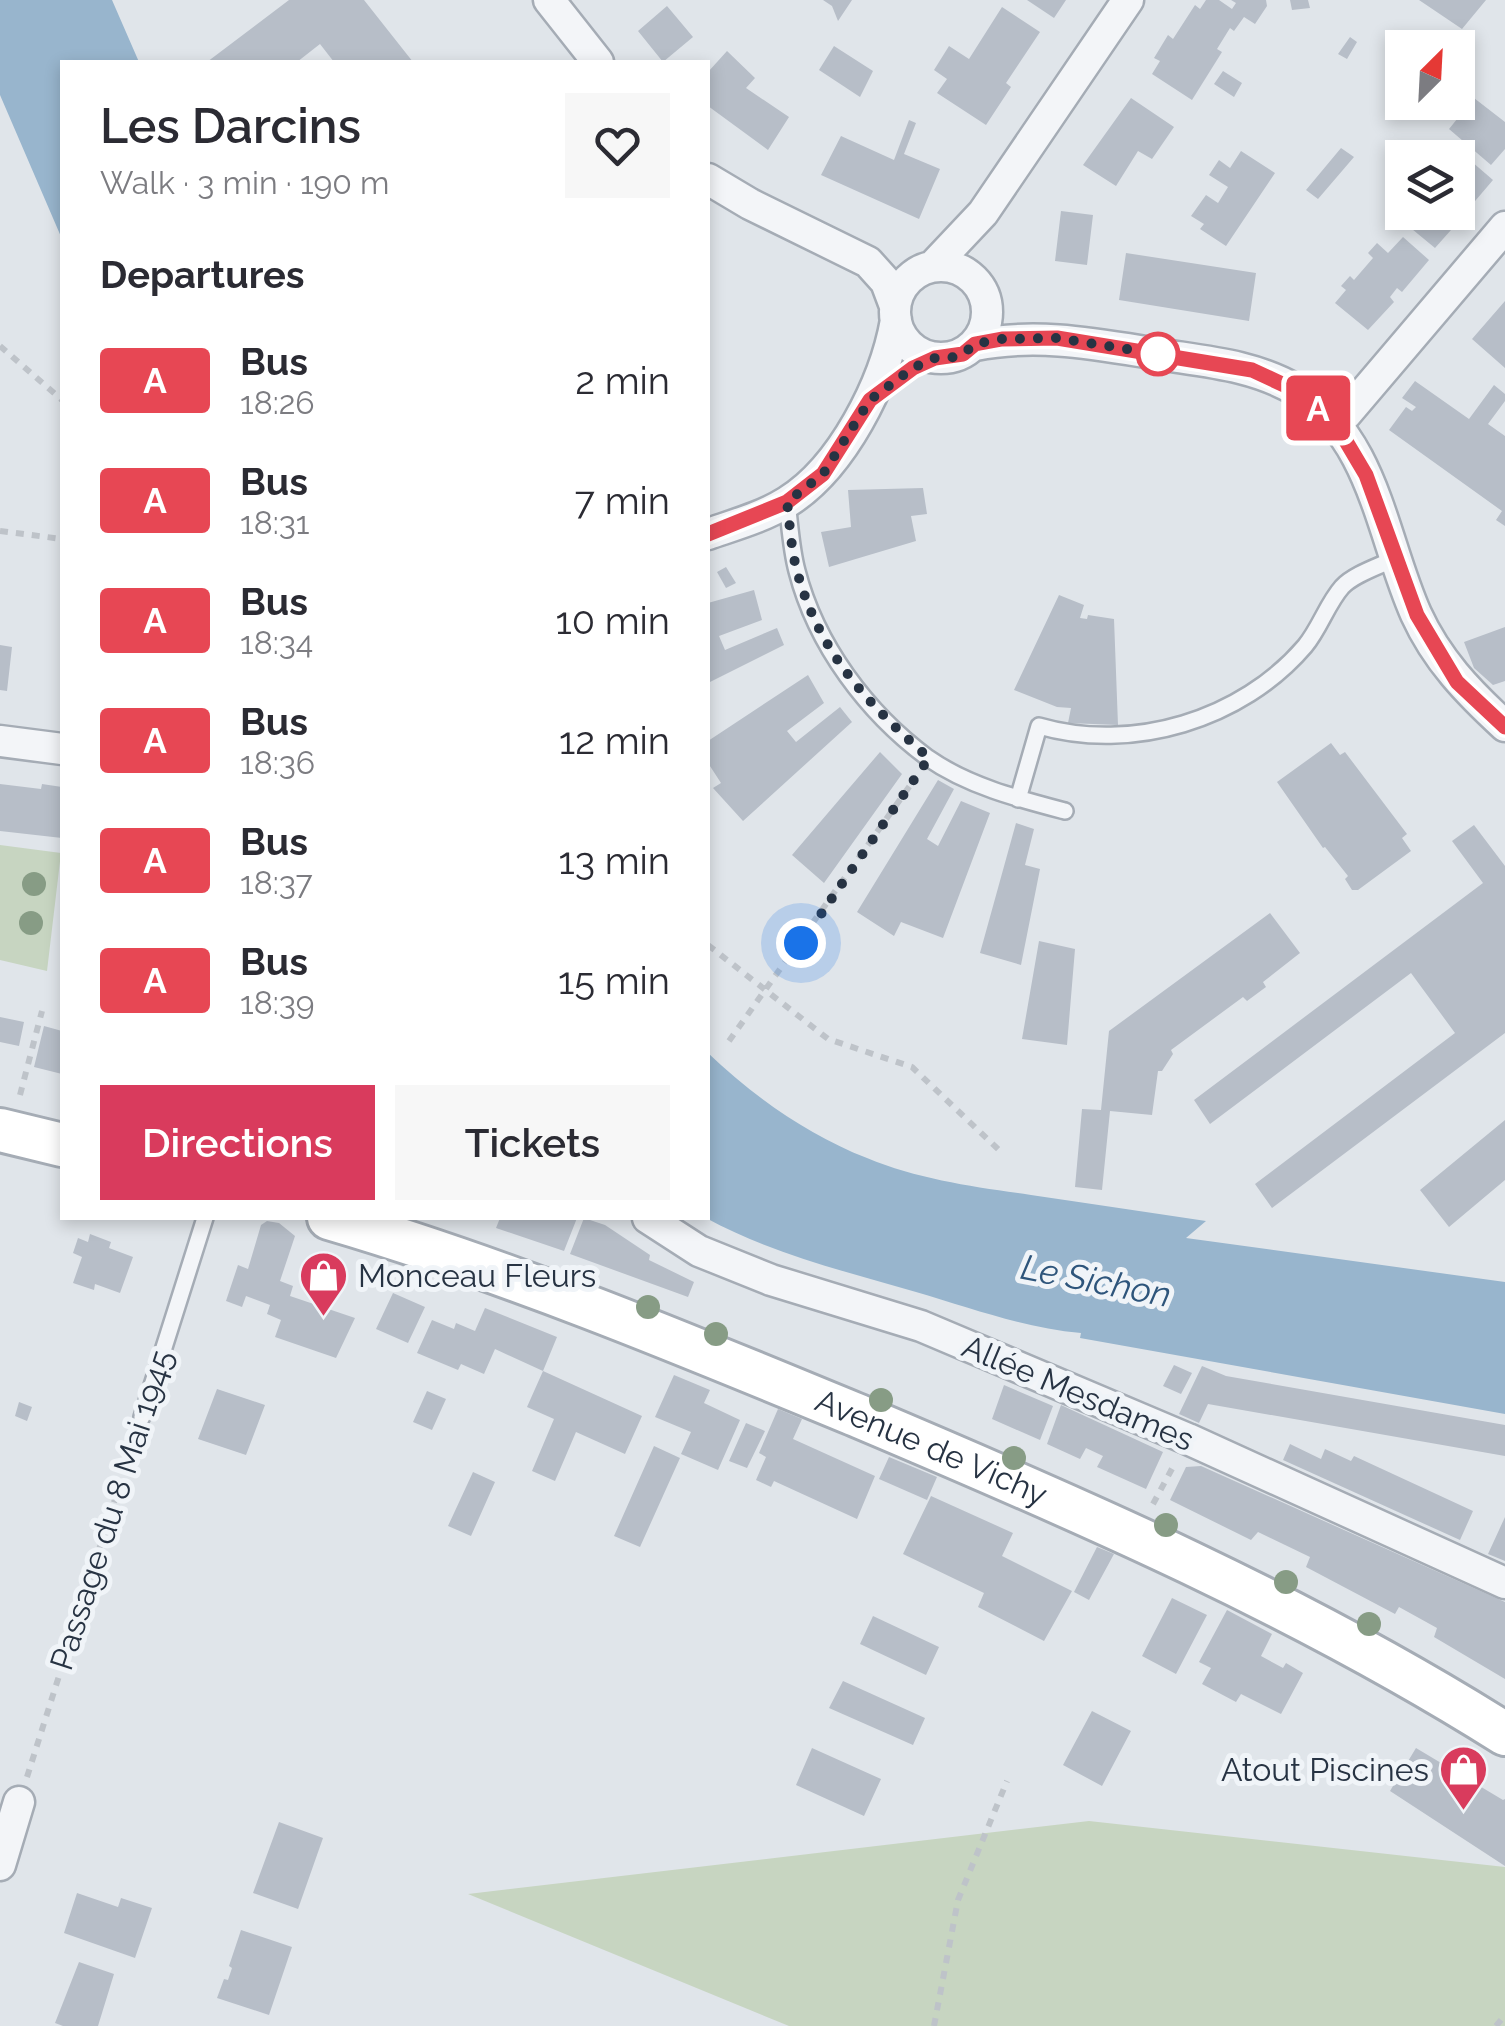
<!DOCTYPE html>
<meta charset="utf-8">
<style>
body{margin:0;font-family:Raleway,sans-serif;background:#f7f7f7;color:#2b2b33;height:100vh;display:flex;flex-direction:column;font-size:38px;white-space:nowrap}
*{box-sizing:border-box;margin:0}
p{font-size:32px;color:#7c7c81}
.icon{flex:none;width:55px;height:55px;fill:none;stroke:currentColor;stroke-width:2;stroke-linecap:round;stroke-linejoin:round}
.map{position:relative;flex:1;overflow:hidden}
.panel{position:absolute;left:60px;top:60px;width:650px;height:1160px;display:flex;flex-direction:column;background:#fff;border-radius:0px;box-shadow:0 5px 15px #0003}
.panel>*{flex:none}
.badge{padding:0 20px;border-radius:8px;font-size:35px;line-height:65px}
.needle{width:65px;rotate:24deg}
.controls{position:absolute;left:1385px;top:30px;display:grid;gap:20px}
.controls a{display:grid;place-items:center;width:90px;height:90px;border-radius:0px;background:#fff;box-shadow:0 5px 15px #0003;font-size:50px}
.you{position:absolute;width:50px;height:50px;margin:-25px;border:8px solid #fff;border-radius:50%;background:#1a73e8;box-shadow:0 0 0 15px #1a73e833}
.map>.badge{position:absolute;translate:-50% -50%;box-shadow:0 0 0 5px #fff}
h2{padding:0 40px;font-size:38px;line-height:90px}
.round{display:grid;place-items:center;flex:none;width:105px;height:105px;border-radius:0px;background:#f7f7f7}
.summary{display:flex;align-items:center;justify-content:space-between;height:170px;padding:0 40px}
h1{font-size:48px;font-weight:600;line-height:75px}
.primary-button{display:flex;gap:20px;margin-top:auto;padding:20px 40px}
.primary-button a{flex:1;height:115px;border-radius:0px;background:#d93b5d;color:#fff;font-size:40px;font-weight:600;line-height:115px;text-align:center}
.primary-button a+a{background:#f7f7f7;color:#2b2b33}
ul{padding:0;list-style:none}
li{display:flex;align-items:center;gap:30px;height:120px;padding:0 40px}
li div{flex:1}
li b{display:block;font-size:38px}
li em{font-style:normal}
li .badge{min-width:110px;font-weight:700;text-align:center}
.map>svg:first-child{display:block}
.green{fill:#c7d5c1}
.water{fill:#98b5cd}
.building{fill:#b7bec8}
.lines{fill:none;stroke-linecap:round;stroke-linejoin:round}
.service-casing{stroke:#a5acb5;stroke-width:20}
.minor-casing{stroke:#a5acb5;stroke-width:35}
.secondary-casing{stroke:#a5acb5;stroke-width:48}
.path{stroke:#bec3c9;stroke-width:6;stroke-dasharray:8 8;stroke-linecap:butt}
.service{stroke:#f3f5f8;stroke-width:15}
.minor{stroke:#f3f5f8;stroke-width:30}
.secondary{stroke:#fff;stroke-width:42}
.tree{fill:#879c85}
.line-casing{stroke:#fff;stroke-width:22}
.line{stroke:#e74754;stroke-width:15}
.walk{stroke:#273343;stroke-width:10;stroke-dasharray:0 18}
.stop-dot{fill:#fff;stroke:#e74754;stroke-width:5}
.labels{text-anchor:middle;stroke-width:10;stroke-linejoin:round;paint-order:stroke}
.poi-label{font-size:32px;fill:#273343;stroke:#f0f4f8;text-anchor:start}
.street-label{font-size:32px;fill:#273343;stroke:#f0f4f8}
.water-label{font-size:35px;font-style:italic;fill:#2e557b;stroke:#f0f4f8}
</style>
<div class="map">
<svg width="1505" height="2026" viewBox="0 0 1505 2026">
<rect width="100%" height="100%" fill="#e0e5ea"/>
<path class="green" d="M0,845L61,853L47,971L0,960Z
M1089,1821L1505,1867V2026H789L468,1894Z"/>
<path class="water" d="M0,0H112L139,62H62V239L0,95Z
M708,1053C753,1096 808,1135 867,1158C920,1180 976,1187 1031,1195C1090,1204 1148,1212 1206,1221L1186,1238L1505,1282V1414L1080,1338L1081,1333C1024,1328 971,1308 916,1292C844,1271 772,1254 706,1218Z"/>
<path class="building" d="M289,0H364L413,62H334L320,44L297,62H207Z
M823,0H852L838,21L832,6Z
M1027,0H1066L1054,18Z
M1206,0H1219L1232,9L1236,3L1231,0H1266L1267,6L1255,24L1244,17L1234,31L1230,28L1217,49L1222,52L1192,100L1152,74L1160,61L1154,58L1168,35L1173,39L1195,5L1200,9Z
M1290,0H1308L1310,8L1292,10Z
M1419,0H1486L1462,29Z
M667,6L693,37L663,62L638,31Z
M1002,7L1040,32L1006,83L1011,87L986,125L937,93L947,79L934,70L949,46L969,59Z
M1350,37L1357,42L1347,59L1338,54Z
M834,46L873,71L860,97L819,70Z
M727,51L755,78L746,88L789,117L768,150L708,106V72Z
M1223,71L1242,83L1234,97L1214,84Z
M1131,98L1174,127L1152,159L1138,151L1116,186L1083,165Z
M1474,98L1505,122V149L1491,165L1449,129Z
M909,120L916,123L904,154L940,169L919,219L821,175L841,136L894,160Z
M1341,148L1354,157L1318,199L1306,190Z
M1457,149L1493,180L1464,214L1458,208V158H1450Z
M1241,151L1275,173L1226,246L1200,229L1204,224L1191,216L1206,195L1218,203L1228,187L1209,175L1219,160L1230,168Z
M1396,162L1402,168V181L1399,185L1386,175Z
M1061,211L1093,215L1087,265L1055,261Z
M1407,212H1449L1459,221L1435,248L1401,220Z
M1403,237L1429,260L1402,292L1397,288L1390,297L1394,302L1368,330L1335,303L1346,290L1341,286L1350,276L1354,280L1373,258L1368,253L1377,243L1388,253Z
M1126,253L1256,273L1249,321L1119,300Z
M1505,301V368L1472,339Z
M1415,381L1469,419L1494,385L1505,394V401L1488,424L1505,436V526L1496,520L1502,511L1389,430L1406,407L1412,411L1416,407L1402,398Z
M923,488L927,514L911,516L916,541L829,567L821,532L851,527L848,490Z
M726,567L736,583L726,588L717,572Z
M754,590L762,620L719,636L725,650L777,628L784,645L708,683V603Z
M1059,595L1084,605L1080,618L1087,619L1088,615L1114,619L1118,725L1068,723L1071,708L1057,707L1014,690Z
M1505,627V681L1493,685L1474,668L1464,642Z
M0,645L12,647L7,691L0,690Z
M808,675L824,703L787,731L796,742L840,707L852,722L743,821L713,788L721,783L708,763V741Z
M1331,743L1340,755L1345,752L1407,834L1402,838L1411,851L1358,890H1352L1345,879L1348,876L1325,847L1323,848L1277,782Z
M880,752L902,774L824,883L792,855Z
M938,780L954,789L927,839L938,846L961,801L990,813L943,938L901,922L894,936L857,912Z
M0,784L41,789L42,784L62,787V838L0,831Z
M1016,823L1034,829L1025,865L1040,869L1021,965L980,953Z
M1474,825L1505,866V1033L1272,1208L1255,1184L1455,1033L1411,973L1210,1124L1194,1100L1483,883L1452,841Z
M1270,913L1300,953L1263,982L1266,987L1247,1001L1243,997L1171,1050L1173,1054L1162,1071H1158L1152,1115L1110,1111L1102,1190L1075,1187L1082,1109L1101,1110L1109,1031Z
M1039,941L1075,949L1067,1045L1022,1039Z
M0,1017L24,1022L19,1046L0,1042Z
M44,1026L62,1031V1074L34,1067Z
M1505,1120V1180L1449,1227L1420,1190Z
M500,1218H577L564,1251L496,1228Z
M584,1218L605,1225L650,1255L649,1260L694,1282L688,1297L570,1254Z
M267,1221L279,1223L295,1236L280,1281L293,1286L290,1296L355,1318L336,1358L275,1337L281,1320L267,1314L270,1305L246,1296L242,1307L226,1301L238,1265L248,1269L261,1225Z
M90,1234L111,1242L109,1248L133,1257L120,1293L95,1284L94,1290L73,1283L82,1257L73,1253L78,1238L88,1242Z
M393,1293L425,1307L408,1343L376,1329Z
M485,1308L557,1337L543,1371L642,1416L625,1454L576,1432L555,1481L532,1471L554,1419L527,1407L543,1371L495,1349L484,1374L461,1364L458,1370L417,1353L432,1320L454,1329L456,1323L475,1331Z
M1174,1365L1192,1373L1181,1394L1163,1386Z
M1202,1366L1226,1376L1505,1425V1456L1208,1404L1199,1423L1179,1414Z
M674,1375L710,1390L704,1403L740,1420L718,1470L681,1454L691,1432L655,1417Z
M1004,1385L1053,1406L1040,1440L992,1419Z
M217,1389L265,1405L246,1455L198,1439Z
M427,1391L446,1399L432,1430L413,1422Z
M19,1402L32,1407L27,1421L15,1416Z
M1061,1405L1163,1452L1146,1489L1097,1467L1103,1456L1086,1448L1080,1459L1047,1444Z
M778,1409L802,1419L793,1439L875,1476L857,1519L774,1481L771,1487L756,1480L766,1457L759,1453Z
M746,1423L765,1431L747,1468L729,1461Z
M1290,1444L1321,1459L1325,1449L1351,1461L1354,1456L1473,1511L1460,1540L1283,1460Z
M654,1446L680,1458L640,1547L614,1536Z
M889,1457L937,1477L927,1500L879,1479Z
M1201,1466L1505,1602V1679L1434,1637L1437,1628L1399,1607L1395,1614L1306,1567L1310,1557L1258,1532L1251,1540L1170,1500L1186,1467Z
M473,1472L495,1482L471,1536L448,1526Z
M931,1496L1013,1533L1002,1556L1072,1591L1044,1641L978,1607L984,1593L903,1554Z
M1505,1517V1561L1488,1554Z
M1097,1547L1114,1554L1089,1600L1074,1592Z
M1172,1598L1207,1615L1176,1674L1142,1656Z
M1227,1610L1272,1634L1261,1656L1283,1668L1286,1663L1303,1673L1281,1714L1241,1694L1236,1702L1202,1684L1211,1668L1199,1662Z
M873,1616L939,1647L926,1675L860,1644Z
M843,1681L925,1718L913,1745L829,1708Z
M1092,1711L1131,1731L1102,1786L1063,1765Z
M812,1748L881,1779L864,1816L796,1785Z
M1416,1748L1503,1800L1505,1799V1866L1390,1791Z
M279,1822L323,1838L298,1909L253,1893Z
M77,1893L118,1907L121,1898L152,1908L135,1958L64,1933Z
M241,1930L292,1947L269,2015L217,1998L224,1979L228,1980L232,1968L229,1966Z
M79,1962L114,1974L98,2026H63L55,2023Z"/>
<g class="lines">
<defs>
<path id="service" d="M787,502C790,525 791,549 797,571C816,645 867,713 928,758C968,786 1019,799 1065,811
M1018,799L1039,726C1132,753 1242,720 1305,646C1320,628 1327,604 1342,587C1354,574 1380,566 1396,558
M142,1417L205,1218"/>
<path id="minor" d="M549,0L598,62
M708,179L750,204L868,262L886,282L895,306
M895 312a46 46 0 1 1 92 0a46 46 0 1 1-92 0Z
M933,266L983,213L1128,0
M975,345C1040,332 1100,345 1164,355C1210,362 1255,366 1296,390C1374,436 1382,538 1416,614C1437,660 1468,692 1505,726
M1334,421L1346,414L1505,227
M708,534C734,525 763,517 787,502C842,468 885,383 896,320
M0,741L62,749
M648,1218L699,1251L771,1280L921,1326L1188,1439L1505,1583
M0,1865L19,1802"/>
<g id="secondary">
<path d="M0,1130L62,1145"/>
<path id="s1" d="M329,1218C510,1271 687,1345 861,1417C1081,1510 1302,1606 1505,1734"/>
</g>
</defs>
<use href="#service" class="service-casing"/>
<use href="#minor" class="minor-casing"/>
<use href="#secondary" class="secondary-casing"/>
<path class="path" d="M0,346L62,400
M0,531L62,539
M708,945L828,1039L912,1067L1000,1151
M729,1041L916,777
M20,1095L42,1011
M1153,1504L1174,1465
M27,1777L135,1436
M934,2026L958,1900L1007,1781
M1496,2026L1505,2015"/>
<use href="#service" class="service"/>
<use href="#minor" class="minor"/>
<use href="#secondary" class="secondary"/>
</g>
<g class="tree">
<circle cx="34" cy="884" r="12"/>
<circle cx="31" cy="923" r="12"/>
<circle cx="648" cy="1307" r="12"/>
<circle cx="716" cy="1334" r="12"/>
<circle cx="881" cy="1400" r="12"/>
<circle cx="1014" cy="1458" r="12"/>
<circle cx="1166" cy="1525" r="12"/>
<circle cx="1286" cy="1582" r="12"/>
<circle cx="1369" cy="1624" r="12"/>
</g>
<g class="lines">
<defs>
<path id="line" d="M708,534L787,502L823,474L870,400L913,368L935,358L963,354L975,344L1002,339L1057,338L1252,370L1297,391L1334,421L1366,475L1417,615L1457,682L1505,727"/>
</defs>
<use href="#line" class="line-casing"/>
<use href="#line" class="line"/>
<path class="walk" d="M801,943L929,758C868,704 819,653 797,571C791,549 790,525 787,502L823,474L870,400L913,368L935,358H950L963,354L975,344L1002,339L1057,338L1158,354"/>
</g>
<defs>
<symbol id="shop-pin" viewBox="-11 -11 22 30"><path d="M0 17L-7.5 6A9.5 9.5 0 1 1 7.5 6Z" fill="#d93b5d" stroke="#f0f4f8"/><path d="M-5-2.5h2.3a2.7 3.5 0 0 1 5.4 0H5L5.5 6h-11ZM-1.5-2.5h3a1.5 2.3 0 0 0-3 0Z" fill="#fff"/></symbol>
</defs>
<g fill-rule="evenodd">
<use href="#shop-pin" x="296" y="1248" width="55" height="75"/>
<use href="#shop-pin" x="1436" y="1742" width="55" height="75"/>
</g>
<circle class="stop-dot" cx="1158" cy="354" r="20"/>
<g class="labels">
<g class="poi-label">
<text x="358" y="1287">Monceau Fleurs</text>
<text x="1429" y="1781" text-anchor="end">Atout Piscines</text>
</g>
<g class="street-label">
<text transform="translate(1078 1393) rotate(23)" y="11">Allée Mesdames</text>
<text dy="11" stroke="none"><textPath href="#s1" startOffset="645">Avenue de Vichy</textPath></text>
<text transform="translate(112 1510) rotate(-72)" y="11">Passage du 8 Mai 1945</text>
</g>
<g class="water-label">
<text transform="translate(1096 1281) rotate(11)" y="12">Le Sichon</text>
</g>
</g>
</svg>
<div class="controls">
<a><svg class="needle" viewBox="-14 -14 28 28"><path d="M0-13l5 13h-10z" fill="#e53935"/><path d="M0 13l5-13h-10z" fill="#7c7c81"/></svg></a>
<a><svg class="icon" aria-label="layers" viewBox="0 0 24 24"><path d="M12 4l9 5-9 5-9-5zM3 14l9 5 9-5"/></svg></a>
</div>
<div class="you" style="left:801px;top:943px"></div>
<b class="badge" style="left:1318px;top:408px;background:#e74754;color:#fff">A</b>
<section class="panel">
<div class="summary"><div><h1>Les Darcins</h1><p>Walk · 3 min · 190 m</p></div><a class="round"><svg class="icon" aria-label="heart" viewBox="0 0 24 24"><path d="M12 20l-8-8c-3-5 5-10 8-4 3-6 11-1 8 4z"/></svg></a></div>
<h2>Departures</h2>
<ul>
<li><span class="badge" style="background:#e74754;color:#fff">A</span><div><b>Bus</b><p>18:26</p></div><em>2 min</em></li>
<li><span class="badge" style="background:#e74754;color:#fff">A</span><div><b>Bus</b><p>18:31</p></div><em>7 min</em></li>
<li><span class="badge" style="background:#e74754;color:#fff">A</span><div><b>Bus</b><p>18:34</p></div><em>10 min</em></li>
<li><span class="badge" style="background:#e74754;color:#fff">A</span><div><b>Bus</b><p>18:36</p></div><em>12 min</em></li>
<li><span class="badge" style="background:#e74754;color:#fff">A</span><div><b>Bus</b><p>18:37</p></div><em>13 min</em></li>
<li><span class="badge" style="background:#e74754;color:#fff">A</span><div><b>Bus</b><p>18:39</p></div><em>15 min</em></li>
</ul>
<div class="primary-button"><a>Directions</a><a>Tickets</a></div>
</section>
</div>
